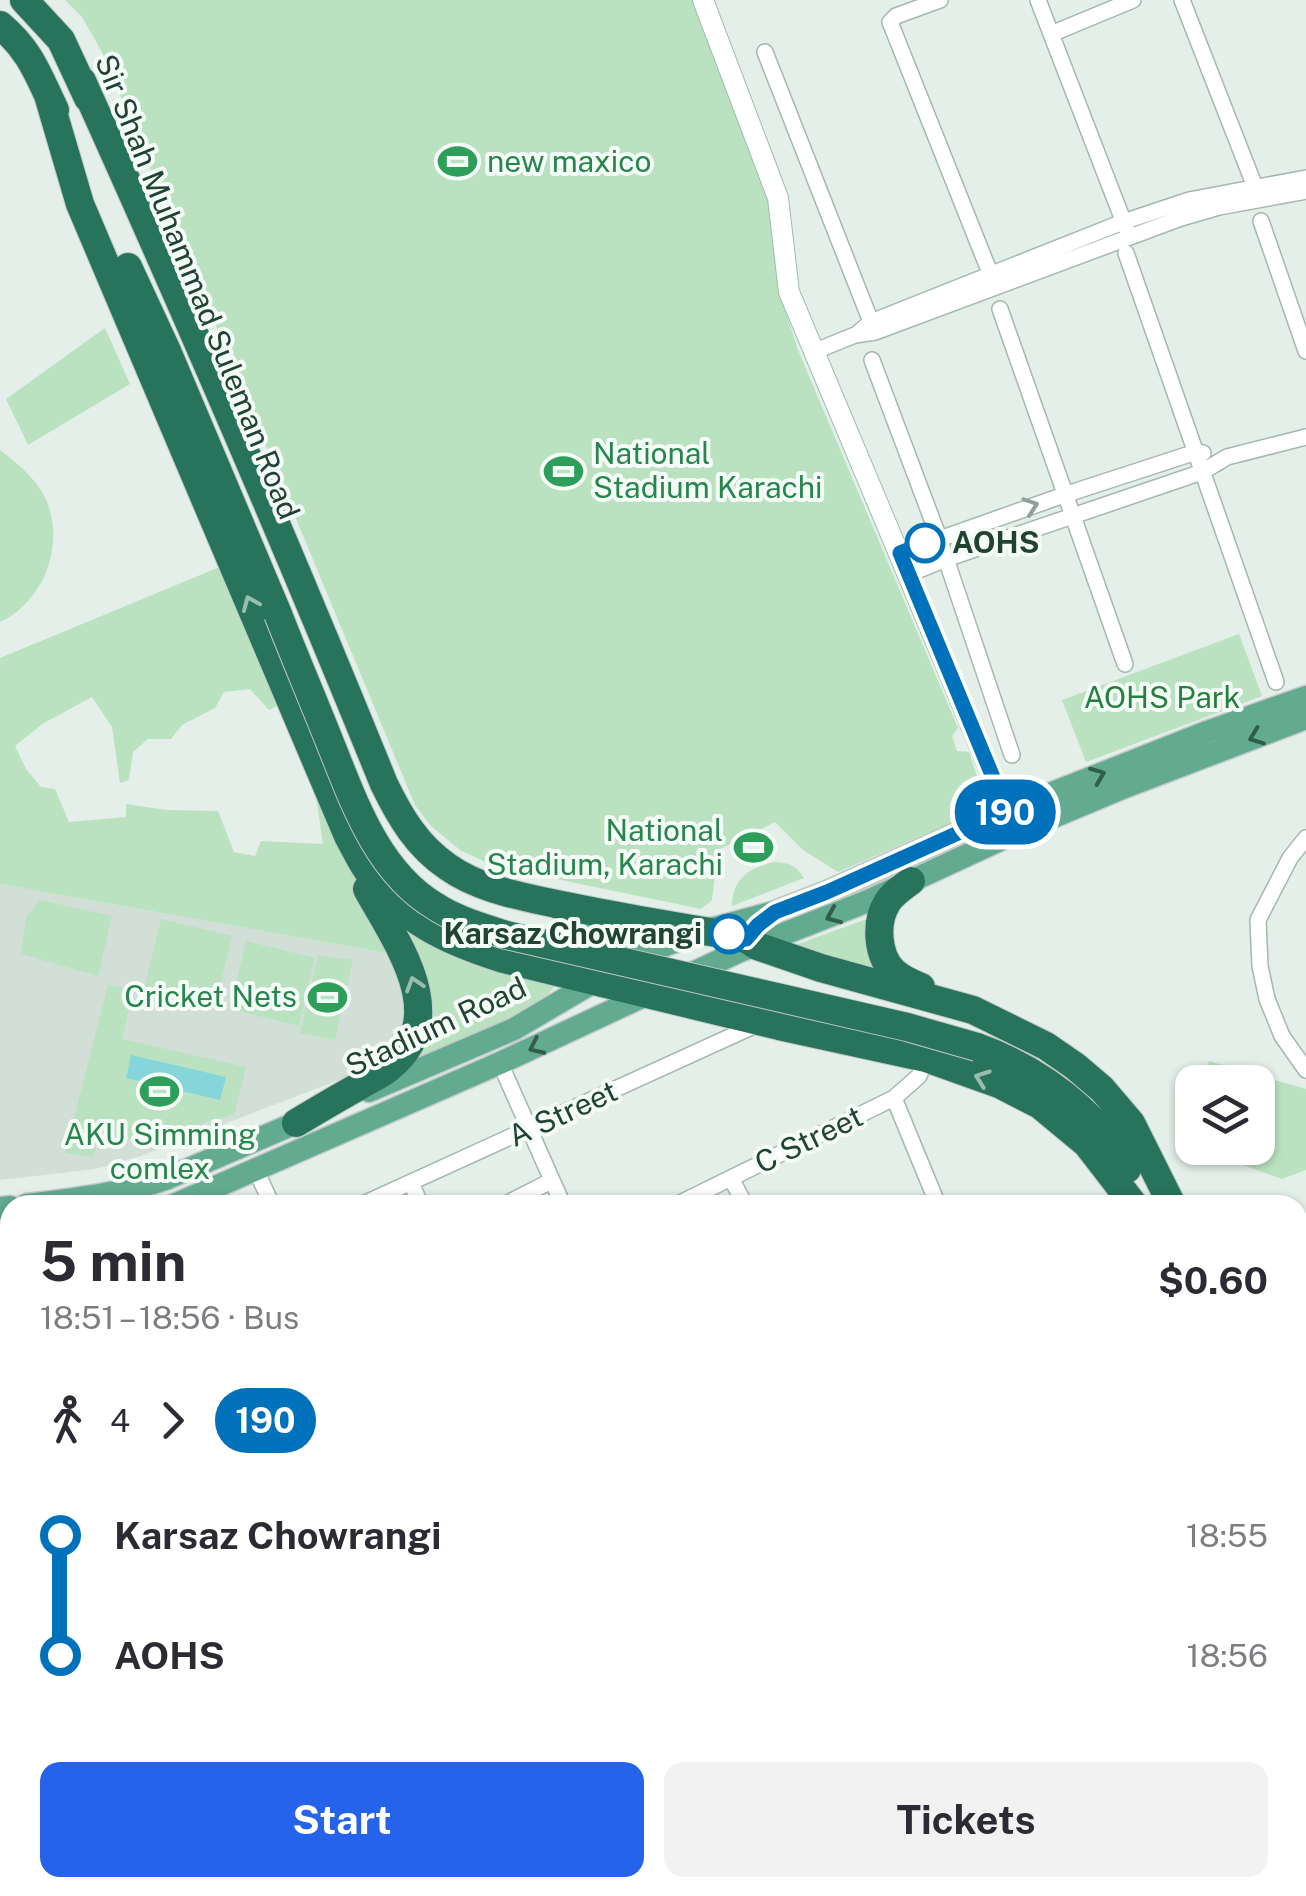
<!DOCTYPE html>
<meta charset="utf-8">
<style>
body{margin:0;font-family:"Public Sans",sans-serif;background:#f2f2f3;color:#2b2b33;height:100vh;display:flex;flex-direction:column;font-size:38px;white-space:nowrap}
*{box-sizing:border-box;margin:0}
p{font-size:32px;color:#7c7c81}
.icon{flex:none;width:55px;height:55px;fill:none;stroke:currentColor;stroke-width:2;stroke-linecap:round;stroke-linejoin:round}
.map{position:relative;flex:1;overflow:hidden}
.details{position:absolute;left:0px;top:1195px;width:1308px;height:702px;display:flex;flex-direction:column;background:#fff;border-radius:30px 30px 0 0;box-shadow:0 2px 8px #0004}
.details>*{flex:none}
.badge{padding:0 20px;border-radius:32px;font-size:35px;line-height:65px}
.fabs{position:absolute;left:1175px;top:1065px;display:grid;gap:20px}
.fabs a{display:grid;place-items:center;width:100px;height:100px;border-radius:20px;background:#fff;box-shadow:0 2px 8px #0004;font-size:50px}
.map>.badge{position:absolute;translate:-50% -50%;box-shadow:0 0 0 5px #fff}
.legs{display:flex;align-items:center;gap:15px;height:110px;padding:0 40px;font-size:32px}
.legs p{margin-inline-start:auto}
.headline{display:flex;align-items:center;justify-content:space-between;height:170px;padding:0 40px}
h1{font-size:55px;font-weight:700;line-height:75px}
.cta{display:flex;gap:20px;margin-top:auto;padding:20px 40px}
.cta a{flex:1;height:115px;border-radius:20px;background:#2563eb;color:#fff;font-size:40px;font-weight:700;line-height:115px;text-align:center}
.cta a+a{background:#f2f2f3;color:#2b2b33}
ul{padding:0 40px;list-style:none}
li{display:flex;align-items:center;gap:35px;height:120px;font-size:38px}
li i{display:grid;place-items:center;width:15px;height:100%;margin:0 12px;background:currentColor}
li i::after{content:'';width:25px;height:25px;margin:-12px;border:8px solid;border-radius:50%;background:#fff}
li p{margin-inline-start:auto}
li:first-child i{background:linear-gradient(#0000 50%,currentColor 0)}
li:last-child i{background:linear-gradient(currentColor 50%,#0000 0)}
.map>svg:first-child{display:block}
.built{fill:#d1dfd7}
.green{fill:#bae2c0}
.water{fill:#85d6da}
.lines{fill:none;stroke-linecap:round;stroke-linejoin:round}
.street-casing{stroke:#a5b8af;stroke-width:18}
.secondary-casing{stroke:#a0bcaf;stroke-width:22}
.primary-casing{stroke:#c1cac7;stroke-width:25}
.highway-casing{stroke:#c1cac7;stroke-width:30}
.street{stroke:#fff;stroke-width:15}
.secondary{stroke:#fff;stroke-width:20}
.primary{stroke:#62aa90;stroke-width:22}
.highway{stroke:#28735c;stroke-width:28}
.highway-bridge-casing{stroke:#c1cac7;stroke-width:30;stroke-linecap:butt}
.highway-bridge{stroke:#28735c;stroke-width:28}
.oneway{stroke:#90a19a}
.oneway2{stroke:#99beb1}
.oneway3{stroke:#305d4c}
.line-1-casing{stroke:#fff;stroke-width:22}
.line-1{stroke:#0072bc;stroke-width:15}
.stop-1-dot{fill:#fff;stroke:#0072bc;stroke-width:5}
.labels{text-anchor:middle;stroke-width:8;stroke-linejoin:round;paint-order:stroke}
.leisure-label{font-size:30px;fill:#27864d;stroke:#f5fbf7;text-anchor:start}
.street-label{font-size:30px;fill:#204336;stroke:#f5fbf7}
.stop-label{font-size:30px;font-weight:bold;fill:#204336;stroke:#f5fbf7;text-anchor:start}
.park-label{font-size:30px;fill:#257f3e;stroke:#f5fbf7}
</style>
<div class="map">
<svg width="1306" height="1896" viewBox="0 0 1306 1896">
<rect width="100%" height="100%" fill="#e3efe8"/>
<path class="built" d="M0,884L387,953L404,987L406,1021L401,1043L370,1068L141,1156L95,1169L0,1180Z"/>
<path class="green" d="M65,0H693L771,196L780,294L798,350L958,728L952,736L957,751L969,752L982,791L974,813L838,872L803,850L775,822L718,850L712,900L701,909L494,866L460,850L431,826L415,805L102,52L82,17Z
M105,328L130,384L28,445L6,399Z
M0,450C18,464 38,480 47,502C65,546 43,602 0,622Z
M222,566L281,704L269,710L250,689L224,692L215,708L182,725L171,739H148L133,752L129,780L120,783L112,727L92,697L42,724L15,746L26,769L41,787L55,789L69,822L126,817V804L166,810L218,811L234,852L255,856L261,841L323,844L314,783L387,953L0,884V658Z
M1239,634L1262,696L1086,762L1062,700Z
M774,862C789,863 796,865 804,878L732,906C732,880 749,867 774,862Z
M40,900L112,916L98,976L21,954L26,917Z
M161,919L232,936L215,1006L144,990Z
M864,920H870L884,969L787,948Z
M402,923L441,951L468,963L556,976L559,981L544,999L429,1059L422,1058L418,1052Z
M246,941L315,958L299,1026L230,1009Z
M318,955L353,960L335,1040L300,1033Z
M108,985L134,989L122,1039L246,1067L234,1115L137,1141L99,1131L94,1157L65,1153Z
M1209,1061L1306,1089V1170L1282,1179L1240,1164L1244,1148H1258V1082H1203Z"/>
<path class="water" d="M131,1055L226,1077L220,1100L126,1078Z"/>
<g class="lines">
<defs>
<path id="street" d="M940,0L896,16L890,22L994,283
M1038,0L1126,228
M1182,0L1257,192
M1051,34L1133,0
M765,52L873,327
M1261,221L1306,351
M1126,253L1276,682
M1000,309L1125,664
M858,333L871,322L1123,222L1189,200L1306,178
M813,352L855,335L875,332L1181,218L1219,207L1306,191
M872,360L939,538L1012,755
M900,553L1064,495L1196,452L1203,453
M909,574L946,559L1202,472L1227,457L1306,437
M1306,838L1290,858L1258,920L1260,966L1267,999L1282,1036L1306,1070
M500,1063L563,1205
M894,1098L938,1205
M256,1170L272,1205
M731,1178L745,1205
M411,1183L421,1205
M361,1205L758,1024
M504,1205L551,1181
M676,1205L894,1098L919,1076L926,1058
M1298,1480L1306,1493
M0,1516L10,1512
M1298,1518L1306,1512
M0,1654L10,1649
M1298,1668H1306
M761,1888L767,1896
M1002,1888L1007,1896
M1133,1888L1141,1896
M457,1896L458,1888
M693,1896L707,1888
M841,1896L855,1888"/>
<path id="secondary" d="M703,0L778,198L789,292L1007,811"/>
<path id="primary" d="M566,916C595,924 625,937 617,972
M369,1091L514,1029L641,954L704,931L775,912L827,892L1007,811L1207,732L1306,697
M27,1205C75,1199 122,1194 168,1178L312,1116
M174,1205L500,1063L740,951L868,901L1017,832L1122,788L1306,718
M0,1208L10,1207
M0,1235L10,1234"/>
<path id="highway" d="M24,0L61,40L88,98
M0,25C31,51 38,75 55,110
M82,81C187,314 288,547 384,784C400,817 417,846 448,867C479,889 520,896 556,904C614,916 671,926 729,935L746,939L757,946L821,968L973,1010L1046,1046L1075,1066L1102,1089L1131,1123L1172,1205
M48,95L80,204L348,836C354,847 360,860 367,870C402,921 446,941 503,959L779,1026L926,1058L999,1084L1040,1105L1087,1144L1134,1205
M128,267L167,351L278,614
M911,881C903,887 892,894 887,903C875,922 877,955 893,971C901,979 911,983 921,987
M977,1047C1025,1064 1073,1095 1106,1136C1114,1146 1120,1158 1127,1169
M296,1123C316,1111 336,1099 356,1088C366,1081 380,1076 389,1068C453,1017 396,942 367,889
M1298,1395L1306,1408
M1298,1428L1306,1441"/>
</defs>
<use href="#street" class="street-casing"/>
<use href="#secondary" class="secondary-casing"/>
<use href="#primary" class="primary-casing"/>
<use href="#highway" class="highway-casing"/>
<use href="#street" class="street"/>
<use href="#secondary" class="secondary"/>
<use href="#primary" class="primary"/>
<use href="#highway" class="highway"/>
<defs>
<path id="highway-bridge" d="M278,614C294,655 311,695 327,735C352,796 375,870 435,906C456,920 482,927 506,935L907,1027L977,1047"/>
</defs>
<use href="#highway-bridge" class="highway-bridge-casing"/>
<use href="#highway-bridge" class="highway-bridge"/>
</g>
<defs><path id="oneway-chevron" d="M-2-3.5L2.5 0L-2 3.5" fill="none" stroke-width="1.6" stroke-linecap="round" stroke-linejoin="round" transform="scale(2.5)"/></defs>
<use class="oneway" href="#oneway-chevron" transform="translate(1031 506) rotate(-19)"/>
<g class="oneway2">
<use href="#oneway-chevron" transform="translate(250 603) rotate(-113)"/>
<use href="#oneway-chevron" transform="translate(414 984) rotate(-107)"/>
<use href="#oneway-chevron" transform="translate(982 1078) rotate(-160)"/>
</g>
<g class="oneway3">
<use href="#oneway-chevron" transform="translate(1256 737) rotate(159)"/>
<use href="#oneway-chevron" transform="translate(1098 775) rotate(-22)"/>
<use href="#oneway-chevron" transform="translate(833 916) rotate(157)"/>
<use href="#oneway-chevron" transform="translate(536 1047) rotate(155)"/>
</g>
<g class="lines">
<defs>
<path id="line-1" d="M729,934L746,939L758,925L775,912L827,892L1007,811L900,553L925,543"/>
</defs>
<use href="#line-1" class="line-1-casing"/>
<use href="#line-1" class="line-1"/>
</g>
<defs>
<symbol id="stadium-bare" viewBox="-9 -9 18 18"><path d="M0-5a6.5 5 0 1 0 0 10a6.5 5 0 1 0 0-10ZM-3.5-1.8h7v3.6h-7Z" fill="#2e9e5b" stroke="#f5fbf7" stroke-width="2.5" paint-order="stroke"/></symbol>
</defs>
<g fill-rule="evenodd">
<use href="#stadium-bare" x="430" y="134" width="55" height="55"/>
<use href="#stadium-bare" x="536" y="444" width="55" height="55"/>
<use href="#stadium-bare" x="726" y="820" width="55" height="55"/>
<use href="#stadium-bare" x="300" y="970" width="55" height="55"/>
<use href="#stadium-bare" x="132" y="1064" width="55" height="55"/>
</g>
<g class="stop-1-dot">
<circle cx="925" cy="543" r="18"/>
<circle cx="729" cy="934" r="18"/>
</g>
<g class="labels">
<g class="leisure-label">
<text x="487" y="172">new maxico</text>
<text x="593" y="464">National<tspan x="593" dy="34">Stadium Karachi</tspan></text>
<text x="723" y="841" text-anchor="end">National<tspan x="723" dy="34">Stadium, Karachi</tspan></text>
<text x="297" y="1007" text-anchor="end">Cricket Nets</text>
<text x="160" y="1145" text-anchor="middle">AKU Simming<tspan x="160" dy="34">comlex</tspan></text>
</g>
<g class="street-label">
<text transform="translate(197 287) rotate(68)" y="10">Sir Shah Muhammad Suleman Road</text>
<text transform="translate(436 1027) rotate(-25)" y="10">Stadium Road</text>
<text transform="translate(563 1114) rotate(-25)" y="10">A Street</text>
<text transform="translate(809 1140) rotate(-26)" y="10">C Street</text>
</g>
<g class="stop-label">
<text x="952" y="553">AOHS</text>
<text x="702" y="944" text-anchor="end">Karsaz Chowrangi</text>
</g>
<g class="park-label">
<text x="1162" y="708">AOHS Park</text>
</g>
</g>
</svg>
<div class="fabs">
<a><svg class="icon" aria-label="layers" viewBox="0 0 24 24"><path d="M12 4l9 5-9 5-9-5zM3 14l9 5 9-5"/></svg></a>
</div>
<b class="badge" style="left:1005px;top:812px;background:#0072bc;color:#fff">190</b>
<section class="details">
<div class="headline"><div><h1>5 min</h1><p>18:51 – 18:56 · Bus</p></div><b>$0.60</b></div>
<div class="legs"><svg class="icon" aria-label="walk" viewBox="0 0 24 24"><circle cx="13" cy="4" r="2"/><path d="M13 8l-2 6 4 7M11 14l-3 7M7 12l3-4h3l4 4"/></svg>4<svg class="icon" aria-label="forward" viewBox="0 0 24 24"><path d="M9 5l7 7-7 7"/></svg><b class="badge" style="background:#0072bc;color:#fff">190</b></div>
<ul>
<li><i style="color:#0072bc"></i><b>Karsaz Chowrangi</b><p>18:55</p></li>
<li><i style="color:#0072bc"></i><b>AOHS</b><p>18:56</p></li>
</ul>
<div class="cta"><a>Start</a><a>Tickets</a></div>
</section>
</div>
